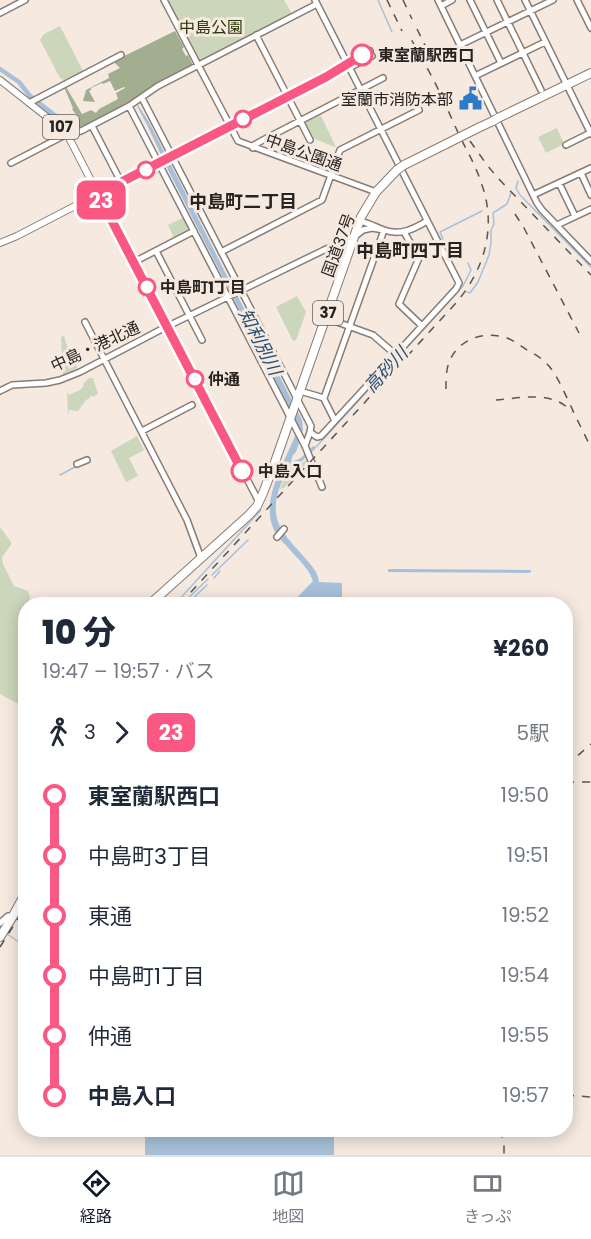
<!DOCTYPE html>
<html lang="ja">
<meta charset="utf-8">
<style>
body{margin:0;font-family:Poppins,"Noto Sans JP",sans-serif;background:#f6f6f7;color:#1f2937;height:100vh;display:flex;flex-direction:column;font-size:22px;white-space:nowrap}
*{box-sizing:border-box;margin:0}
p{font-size:20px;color:#747a83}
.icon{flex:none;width:33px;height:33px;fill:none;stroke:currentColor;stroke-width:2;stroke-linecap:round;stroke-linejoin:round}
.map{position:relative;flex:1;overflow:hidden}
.drawer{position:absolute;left:18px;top:597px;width:555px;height:540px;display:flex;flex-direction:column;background:#fff;border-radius:24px;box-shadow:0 3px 15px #0003}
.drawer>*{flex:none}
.badge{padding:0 12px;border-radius:9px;font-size:21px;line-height:39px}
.map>.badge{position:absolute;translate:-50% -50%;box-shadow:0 0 0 3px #fff}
.legs{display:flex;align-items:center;gap:9px;height:66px;padding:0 24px;font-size:20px}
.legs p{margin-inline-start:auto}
.summary{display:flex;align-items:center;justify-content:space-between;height:102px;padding:0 24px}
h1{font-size:33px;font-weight:800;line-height:45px}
ul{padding:0 24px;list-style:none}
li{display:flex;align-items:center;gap:21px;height:60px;font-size:22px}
li i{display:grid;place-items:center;width:9px;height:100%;margin:0 8px;background:currentColor}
li i::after{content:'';width:15px;height:15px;margin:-8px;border:4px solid;border-radius:50%;background:#fff}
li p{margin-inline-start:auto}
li:first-child i{background:linear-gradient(#0000 50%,currentColor 0)}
li:last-child i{background:linear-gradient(currentColor 50%,#0000 0)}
.dock{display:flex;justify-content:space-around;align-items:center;height:84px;border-top:2px solid #e0e1e3;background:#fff;font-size:16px;color:#747a83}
.dock a{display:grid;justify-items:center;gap:3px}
.dock .on{color:#111827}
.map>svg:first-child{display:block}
.green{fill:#cbd6bb}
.forest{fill:#a3ae90}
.water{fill:#a7c0d9}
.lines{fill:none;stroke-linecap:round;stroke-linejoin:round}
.stream{stroke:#a7c0d9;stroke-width:1.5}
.river{stroke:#a7c0d9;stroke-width:4.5}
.secondary-casing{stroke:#887d75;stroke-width:8}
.primary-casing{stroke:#887d75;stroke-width:8}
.highway-casing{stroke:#887d75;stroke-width:10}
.secondary{stroke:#fff;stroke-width:5}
.primary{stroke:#fff;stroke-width:6}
.highway{stroke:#fff;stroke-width:8}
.rail{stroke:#5b5551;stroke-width:1.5;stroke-dasharray:8 8;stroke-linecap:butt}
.highway-bridge-casing{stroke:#887d75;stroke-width:10;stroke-linecap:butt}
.highway-bridge{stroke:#fff;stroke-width:8}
.line-1-casing{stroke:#fff;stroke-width:14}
.line-1{stroke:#fa5882;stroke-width:9}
.stop-1-dot{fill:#fff;stroke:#fa5882;stroke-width:3}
.labels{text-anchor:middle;stroke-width:6;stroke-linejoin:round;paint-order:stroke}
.shield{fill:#f5e9e0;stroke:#655e5a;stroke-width:1.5}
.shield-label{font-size:15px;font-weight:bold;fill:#272320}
.park-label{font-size:16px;fill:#273602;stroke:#f5e9e0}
.stop-label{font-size:16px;font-weight:bold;fill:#272320;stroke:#f5e9e0;text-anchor:start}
.poi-label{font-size:16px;fill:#272320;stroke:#f5e9e0;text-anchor:end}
.street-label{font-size:16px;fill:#272320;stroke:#f5e9e0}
.neighbourhood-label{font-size:18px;font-weight:bold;fill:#272320;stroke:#f5e9e0}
.water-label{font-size:18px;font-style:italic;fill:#274f72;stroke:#f5e9e0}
</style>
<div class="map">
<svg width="591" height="1155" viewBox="0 0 591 1155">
<rect width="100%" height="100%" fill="#f5e9e0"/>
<path class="green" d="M168,0H284L292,14L201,61L199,60Z
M60,26L83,71L64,80L60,78L40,40L44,34Z
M318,114H320L336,147H335L312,138L303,121Z
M557,128L564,144L546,153L538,137Z
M183,218L189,230L174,238L168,225Z
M297,296L306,312L296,340L293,341L276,307Z
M64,336L71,359H74L77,368L63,375L61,337Z
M89,378H93L98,394L93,397L91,395L90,398L86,400L78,411L69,410L68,415L67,392L69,395L80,390L84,386L83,384Z
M137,436L144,450L129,458L138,476L126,482L111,451Z
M307,459L308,461L284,488L280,489L290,466L302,463Z
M0,527L11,542V545L2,557L3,564L14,586L28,591L30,597L29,601L35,604H26V706L24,707L0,694Z"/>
<path class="forest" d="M175,31L184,47L182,49L186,56L188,55L193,65L158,84L133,102L81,127L77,129L71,127L79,119L72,109L73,108L64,87L68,85L66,87L82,114L91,110L96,113L99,109L118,99L116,93L125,88L124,87L115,91L110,81L103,84L102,83L91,88V90L89,91L95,102L83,101L86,90L109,78L108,74L120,68L114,62L102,68V67Z"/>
<path class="water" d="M138,105L149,122L189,200L226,274L256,331L258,332L263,344L302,420L303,430L296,452L293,455L291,461C305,460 304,451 314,446L316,448L301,462L289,465C278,491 267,511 286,536C292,544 299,551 305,558C311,565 318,572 319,582L342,583V604H291L312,582H313C311,571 299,560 292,552C286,545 278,538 274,530C260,501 284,463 295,436L298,428L297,423L170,174L147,125L137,106Z
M388,569L531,570V572L529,573L388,572Z
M145,1130H334V1155H145Z"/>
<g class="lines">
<path class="stream" d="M378,0L392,32
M516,188L520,195L591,267
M516,188L518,181
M443,239L440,232L482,211
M460,248L463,255
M439,250L456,283
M467,292L470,293L478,282L489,255L491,243V230L494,224L493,213L507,204L511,193
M316,447L463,286L471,270L468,263
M60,475L75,467
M251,521L261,510
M212,575L248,540
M214,578L220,571
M175,604L250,522
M182,604L208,579
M187,604L207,585
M7,934L22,944"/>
<path class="river" d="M0,69L19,82L30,96L70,127L75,129L83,128"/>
<defs>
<path id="secondary" d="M164,0L238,141L376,192
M438,0L537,203L542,210L591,261
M470,0L501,63
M497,0L541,90
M525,0L591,134
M577,0L591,28
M441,6L452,0
M0,13L25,0
M256,35L310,140
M460,45L553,0
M347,68H349L372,56
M475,76L545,42
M142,98L311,426L310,432L305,446
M29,103L121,55
M129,106L305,446L322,487
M92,126L121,182
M566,145L590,133
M253,148L254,145L263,140L383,78
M11,163L67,134L81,131L129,106L158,86L317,4
M581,173L591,195
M559,183L575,216
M533,195L591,168
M360,221C368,223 376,227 384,230C400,236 414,229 427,221
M557,225L591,209
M404,232L419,258L399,304L422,326
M156,251L202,340
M221,252L322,200L340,150L419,110
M134,262L194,231
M326,318L373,335L396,355
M85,322L187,520L201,558
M0,391L12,385L46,383L60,380L80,372L162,329L324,250L354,237L363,230L372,228L384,230
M300,391L324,398L384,230
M324,399L335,421
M142,431L192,405
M310,432L317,437L321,436L456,289L459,283L315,0
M77,464L87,460
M259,502L98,194L344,68L347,63L370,51
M277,537L284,529
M0,923L8,916H13"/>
<path id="primary" d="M0,80L66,132L98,194L17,236L0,243"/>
<path id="highway" d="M498,118L591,73
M478,128L493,121
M404,165L446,144
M150,604L249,515L257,506L263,493L275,462L361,217L376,192L397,170
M0,937L13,916L26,892"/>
</defs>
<use href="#secondary" class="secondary-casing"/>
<use href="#primary" class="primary-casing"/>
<use href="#highway" class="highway-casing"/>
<use href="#secondary" class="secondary"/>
<use href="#primary" class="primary"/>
<use href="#highway" class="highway"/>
<path class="rail" d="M387,0L402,31
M403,0L412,19
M417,29L438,72
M470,141L487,165L497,177L591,275
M515,214L524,228L579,333
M446,389C446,383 446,376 447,370C452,342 481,329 507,338C515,341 521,346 527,350C535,354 543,359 549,366C558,377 563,390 569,402C576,418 584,433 591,448
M496,400C522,398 553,390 572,412
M180,604L455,304C484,271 497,228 482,185C477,169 469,154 461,139C452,120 444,100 434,81C426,65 416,49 408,33
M566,757L571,746L572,734
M566,766L591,744
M566,782H591
M0,947L26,906
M566,1095L591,1097
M500,1130L504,1145V1155"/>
<defs>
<path id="highway-bridge" d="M493,121L498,118
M446,144L478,128
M397,170L404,165"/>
</defs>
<use href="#highway-bridge" class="highway-bridge-casing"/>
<use href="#highway-bridge" class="highway-bridge"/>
</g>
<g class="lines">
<defs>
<path id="line-1" d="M242,471L98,194L326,77L362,55"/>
</defs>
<use href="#line-1" class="line-1-casing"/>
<use href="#line-1" class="line-1"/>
</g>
<defs>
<symbol id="civic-bare" viewBox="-9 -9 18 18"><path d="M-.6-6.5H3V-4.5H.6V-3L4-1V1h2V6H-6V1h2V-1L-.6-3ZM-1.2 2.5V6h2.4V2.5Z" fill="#2c7bca" stroke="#f5e9e0" stroke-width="2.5" paint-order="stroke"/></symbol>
</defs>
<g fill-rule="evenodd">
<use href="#civic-bare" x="454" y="82" width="33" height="33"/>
</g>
<g class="stop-1-dot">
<circle cx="362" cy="55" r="10"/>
<circle cx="243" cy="119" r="8"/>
<circle cx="146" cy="170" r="8"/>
<circle cx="147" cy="287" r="8"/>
<circle cx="195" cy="379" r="8"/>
<circle cx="242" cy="471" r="10"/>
</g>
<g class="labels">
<g class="shield">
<rect x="43" y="115" width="36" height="24" rx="4.5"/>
<rect x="313" y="301" width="30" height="24" rx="4.5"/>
</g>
<g class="shield-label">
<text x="61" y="132">107</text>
<text x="328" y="318">37</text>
</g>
<g class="park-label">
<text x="211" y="33">中島公園</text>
</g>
<g class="stop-label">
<text x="378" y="61">東室蘭駅西口</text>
<text x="160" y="293">中島町1丁目</text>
<text x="208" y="385">仲通</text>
<text x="258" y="477">中島入口</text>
</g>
<g class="poi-label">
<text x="453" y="105">室蘭市消防本部</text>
</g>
<g class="street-label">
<text transform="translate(304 152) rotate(20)" y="6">中島公園通</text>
<text transform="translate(338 245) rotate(-70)" y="6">国道37号</text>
<text transform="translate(95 346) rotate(-25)" y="6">中島・港北通</text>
</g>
<g class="neighbourhood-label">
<text x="243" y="208">中島町二丁目</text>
<text x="410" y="257">中島町四丁目</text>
</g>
<g class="water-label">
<text transform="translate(260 342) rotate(63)" y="6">知利別川</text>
<text transform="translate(386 370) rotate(-47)" y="6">高砂川</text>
</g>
</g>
</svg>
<b class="badge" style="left:101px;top:200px;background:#fa5882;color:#fff">23</b>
<section class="drawer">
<div class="summary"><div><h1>10 分</h1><p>19:47 – 19:57 · バス</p></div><b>¥260</b></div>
<div class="legs"><svg class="icon" aria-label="walk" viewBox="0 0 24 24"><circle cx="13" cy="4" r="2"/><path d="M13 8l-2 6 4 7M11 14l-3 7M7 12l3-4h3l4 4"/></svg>3<svg class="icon" aria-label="forward" viewBox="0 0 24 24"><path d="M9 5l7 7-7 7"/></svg><b class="badge" style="background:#fa5882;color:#fff">23</b><p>5駅</p></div>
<ul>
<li><i style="color:#fa5882"></i><b>東室蘭駅西口</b><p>19:50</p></li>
<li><i style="color:#fa5882"></i><span>中島町3丁目</span><p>19:51</p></li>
<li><i style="color:#fa5882"></i><span>東通</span><p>19:52</p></li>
<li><i style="color:#fa5882"></i><span>中島町1丁目</span><p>19:54</p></li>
<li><i style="color:#fa5882"></i><span>仲通</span><p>19:55</p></li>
<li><i style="color:#fa5882"></i><b>中島入口</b><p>19:57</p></li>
</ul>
</section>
</div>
<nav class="dock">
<a class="on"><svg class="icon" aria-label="directions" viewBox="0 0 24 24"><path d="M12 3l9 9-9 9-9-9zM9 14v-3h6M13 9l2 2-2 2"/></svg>経路</a>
<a><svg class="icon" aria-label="map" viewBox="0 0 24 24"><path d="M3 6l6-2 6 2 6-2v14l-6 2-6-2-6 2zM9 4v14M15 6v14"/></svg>地図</a>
<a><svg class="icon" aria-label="tickets" viewBox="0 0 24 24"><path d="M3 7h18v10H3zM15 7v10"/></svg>きっぷ</a>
</nav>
